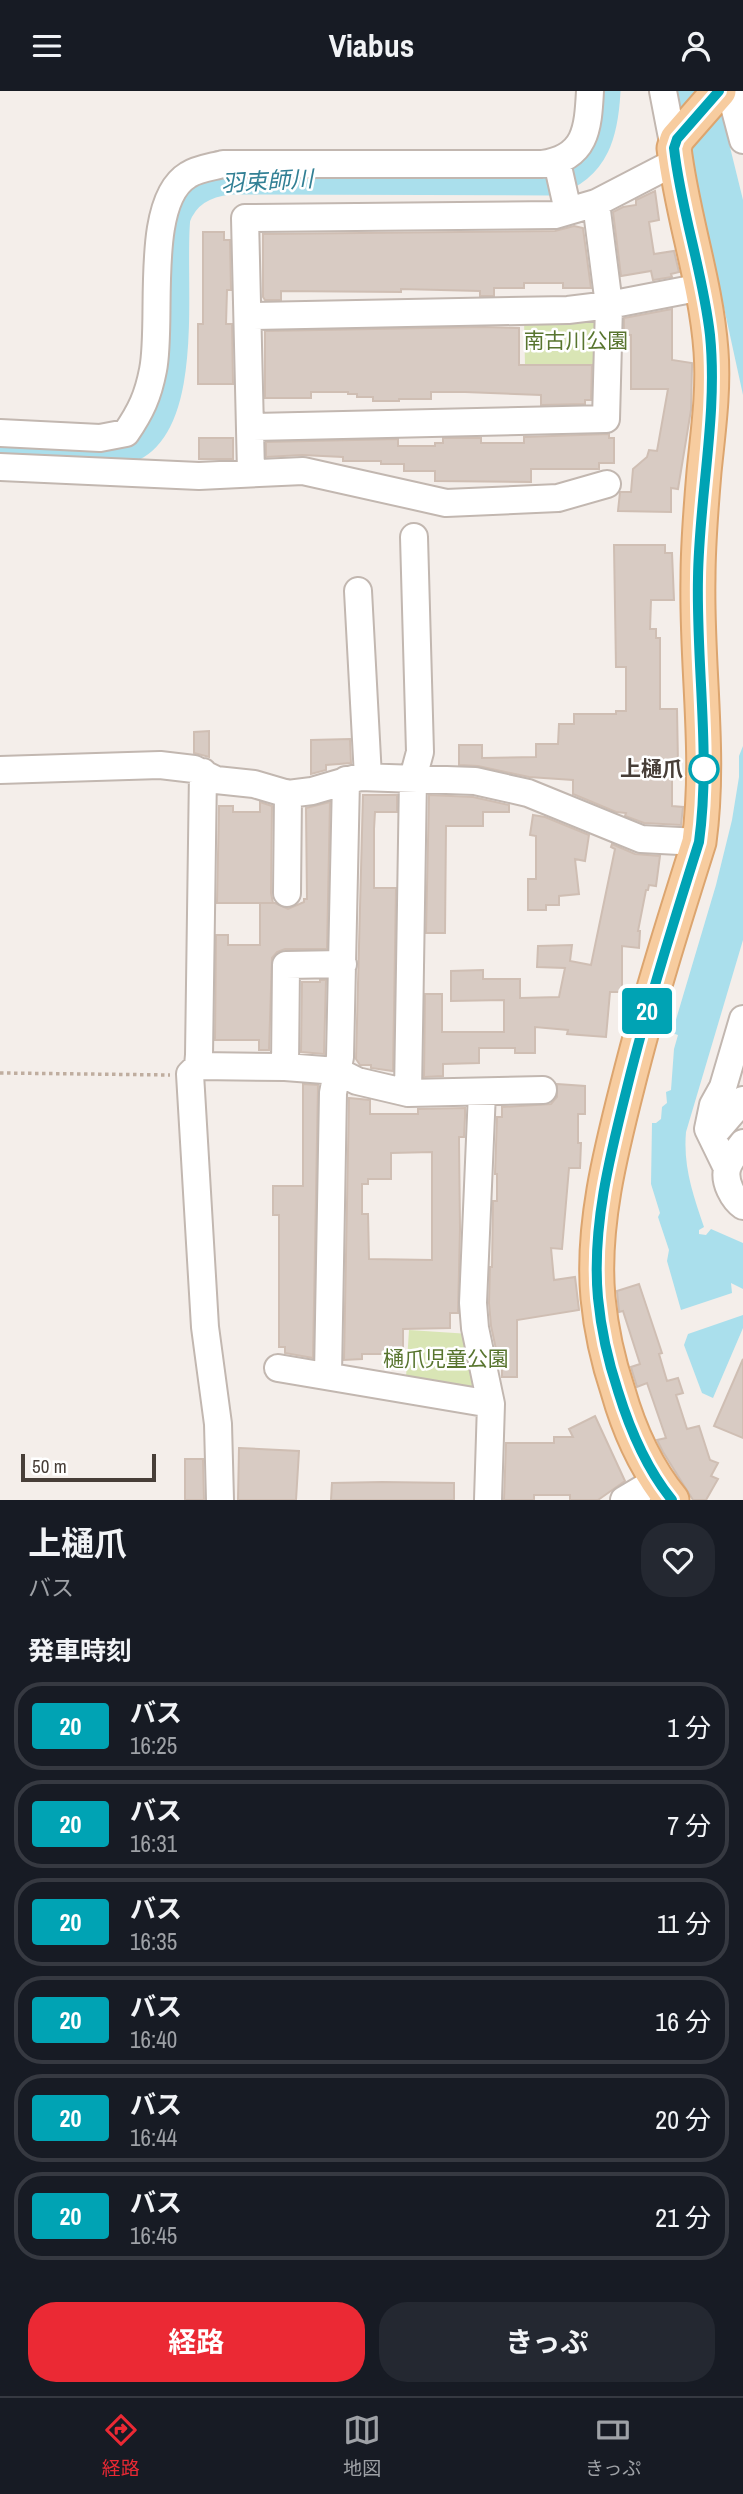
<!DOCTYPE html>
<html lang="ja">
<meta charset="utf-8">
<style>
body{margin:0;font-family:"Archivo Narrow","Noto Sans JP",sans-serif;background:#242831;color:#f1f3f6;height:100vh;display:flex;flex-direction:column;font-size:26px;white-space:nowrap}
*{box-sizing:border-box;margin:0}
p{font-size:23px;color:#9ea1a6}
.icon{flex:none;width:38px;height:38px;fill:none;stroke:currentColor;stroke-width:2;stroke-linecap:round;stroke-linejoin:round}
.map{position:relative;height:1409px;overflow:hidden}
.details{display:flex;flex-direction:column;background:#171b24;flex:1}
.details>*{flex:none}
.badge{padding:0 14px;border-radius:5px;font-size:24px;line-height:46px}
.scale{position:absolute;left:21px;bottom:18px;width:135px;box-sizing:border-box;padding-left:7px;border:4px solid #473e38;border-top:0;font-size:19px;line-height:24px;white-space:nowrap;color:#473e38;-webkit-text-stroke:5px #fff;paint-order:stroke}
.map>.badge{position:absolute;translate:-50% -50%;box-shadow:0 0 0 4px #fff}
h2{padding:0 28px;font-size:26px;line-height:63px}
.round{display:grid;place-items:center;flex:none;width:74px;height:74px;border-radius:28px;background:#242831}
.head{display:flex;align-items:center;justify-content:space-between;height:119px;padding:0 28px}
h1{font-size:33px;font-weight:700;line-height:52px}
.cta{display:flex;gap:14px;margin-top:auto;padding:14px 28px}
.cta a{flex:1;height:80px;border-radius:28px;background:#eb2934;color:#fff;font-size:28px;font-weight:700;line-height:80px;text-align:center}
.cta a+a{background:#242831;color:#f1f3f6}
ul{padding:0;list-style:none}
li{display:flex;align-items:center;gap:21px;height:88px;margin:0 14px 10px;padding:0 14px;border:4px solid #363941;border-radius:28px}
li div{flex:1}
li b{display:block;font-size:26px}
li em{font-style:normal}
li .badge{min-width:77px;font-weight:700;text-align:center}
header{display:flex;justify-content:space-between;align-items:center;height:91px;padding:0 28px;background:#171b24;font-size:32px;font-weight:700}
.tabs{display:flex;justify-content:space-around;align-items:center;height:98px;border-top:2px solid #363941;background:#171b24;font-size:19px;color:#9ea1a6}
.tabs a{display:grid;justify-items:center;gap:4px}
.tabs .current{color:#eb2934}
.map>svg:first-child{display:block}
.green{fill:#d9e5b5}
.water{fill:#aadfec}
.lines{fill:none;stroke-linecap:round;stroke-linejoin:round}
.river{stroke:#aadfec;stroke-width:33}
.building{fill:#d8cbc3;stroke:#cfbeb3;stroke-width:2;fill-rule:evenodd}
.minor-casing{stroke:#c2b7b0;stroke-width:30}
.major-casing{stroke:#dca56f;stroke-width:37}
.path{stroke:#bfad9f;stroke-width:3.5;stroke-dasharray:3.5 3.5;stroke-linecap:butt}
.minor{stroke:#fff;stroke-width:26}
.major{stroke:#f7cc9f;stroke-width:33}
.line-casing{stroke:#fff;stroke-width:16}
.line{stroke:#00a3b4;stroke-width:10}
.stop-dot{fill:#fff;stroke:#00a3b4;stroke-width:3.5}
.labels{text-anchor:middle;stroke-width:5;stroke-linejoin:round;paint-order:stroke}
.park-label{font-size:21px;fill:#58752f;stroke:#fff}
.stop-label{font-size:21px;font-weight:bold;fill:#473e38;stroke:#fff;text-anchor:end}
.water-label{font-size:23px;font-style:italic;fill:#328095;stroke:#fff}
</style>
<header><svg class="icon" aria-label="menu" viewBox="0 0 24 24"><path d="M4 6h16M4 12h16M4 18h16"/></svg>Viabus<svg class="icon" aria-label="person" viewBox="0 0 24 24"><circle cx="12" cy="8" r="4"/><path d="M4 21q1-7 8-7t8 7"/></svg></header>
<div class="map">
<svg width="743" height="1409" viewBox="0 0 743 1409">
<rect width="100%" height="100%" fill="#f4eeea"/>
<path class="green" d="M599,224L601,273L525,274L524,228Z
M409,1239L470,1243L480,1291L471,1300L406,1286Z"/>
<path class="water" d="M667,0H705L743,37L728,48L743,109V304L709,148Z
M743,655V849L686,1041C683,1075 693,1104 704,1136L699,1139V1143L706,1144L711,1138L743,1152V1198L731,1192L732,1202L681,1219L667,1170L669,1159L658,1126L660,1122L651,1093L652,1032H656L661,1028L662,1016L667,1012L666,1001L671,999L674,958L678,944L672,942L716,794L732,729L739,686V665Z
M743,1224V1237L713,1307L702,1302L684,1254L688,1243Z"/>
<g class="lines">
<path class="river" d="M0,357C32,358 95,366 124,357C191,337 167,181 174,126C183,101 203,90 229,87L552,88C594,75 602,40 604,0"/>
</g>
<path class="building" d="M655,100L659,129L649,131L654,163L674,160L679,181L671,183L672,186L653,189L651,180L621,185L613,121L623,116L636,114V109Z
M574,135L583,137L591,197H563V192H524V197H494V205H480V200L401,198V201L281,200V209H265L263,206V143L555,140Z
M203,141H224V149H230L231,199H227L226,233H232L233,293H198V233H203Z
M672,218V269L692,272V276L691,319L678,398L671,397V421L618,420L620,401H631L633,378L647,366L649,359L657,360L668,298H631V244H624V227Z
M484,236L519,237V274H592L591,309H585V313L541,314V304L465,301H431V308H399V310H373V306H357V303H348V301H311V307H265V240Z
M609,343V347H614V372H599V378H531V391L435,390V380H404V373H381V370H343V366L302,364L266,366V351L398,348V355H435V352H443V347H481V352H524V346Z
M199,347H233V368H199Z
M614,454H665V462H672L674,509H651L650,538H656V547H660V618H677L678,673H672V715L683,716L681,734L644,732L625,725L626,722L616,721L573,703V689L529,686L478,675L459,674V654H482V667L536,666V653H558L559,633H574V623H616V620H626V576H616Z
M209,640V666L194,662V641Z
M350,648L351,672L326,674V679L311,683V649Z
M363,704H397V721H375L374,738V797H396L393,980L371,977V974H360L356,968Z
M429,704L473,706L509,714V721H483V735H446L445,842H426Z
M260,711L272,715L271,802L273,812H217L219,715H233V721H260Z
M330,711L327,858H285L277,861L272,867L269,959H259V949H215L216,844H228V854H260V812H275L288,818L304,811V808H307L306,717Z
M533,724L545,726L589,744L585,770L575,768L579,803L559,805V814H546V819H528V788H536V745L530,744Z
M612,753L635,763L660,765L656,795L649,794L648,799H646L638,840H640L639,857L622,855V901H610L606,946L567,943L568,939L535,936V962H515V957H479V972L443,973V985L424,986L425,903H442V941H504V909L451,910V880L483,879V888H520V907L559,906L565,877L537,876L538,855L572,854L570,870L591,874L615,758L611,756Z
M320,889H326L324,963L301,961L302,891H320Z
M303,993L318,994L313,1267L285,1262V1256H279V1124H273V1095H303Z
M557,993L585,995V1023H578V1052H581L580,1077H569L562,1158L551,1157L554,1189L575,1186L579,1219L517,1229V1286H502V1277H500L491,1235L489,1212L490,1176H492L493,1110H497V1083H495L497,1026H502V1016L551,1013L557,1006Z
M349,1007L370,1009V1023H418V1018L465,1017V1026L464,1046H459V1051L460,1138L458,1222H450V1237L403,1238V1263H362V1268L344,1269ZM432,1061V1169L369,1168L368,1123H362V1093H368V1088H391V1062Z
M639,1193L662,1262L659,1263L667,1290L678,1287L683,1302L676,1304L687,1338L699,1335L710,1369L718,1372L711,1385L718,1388L706,1409H693L663,1361L657,1349L666,1347L647,1292L637,1296L633,1283L631,1276L640,1273L623,1220L619,1221L617,1200Z
M743,1268V1347L714,1335Z
M595,1325L625,1390L598,1409H570V1404H534V1409H504L506,1352H554V1346H573L569,1338Z
M239,1357L299,1360L296,1409H238Z
M185,1368H203L204,1409H185Z
M382,1391L454,1392V1409H331L332,1392Z"/>
<g class="lines">
<defs>
<path id="minor" d="M663,0L674,57
M730,0L743,49
M557,71L568,120
M248,225L568,219L609,214L702,196
M251,336L606,328L609,214L596,112
M0,342L100,347L126,342C141,320 148,305 153,279C163,231 143,111 188,84C197,78 212,76 223,73H542C586,67 588,38 590,0
M0,376L199,385L303,380L446,412L558,407L607,393
M251,381L245,127L555,124L596,112L675,71
M358,500L368,686
M0,679L160,674L194,678L216,689L254,693L288,703L312,700L360,686L475,690L528,702L641,748L699,751
M203,681L199,964L198,975L190,983L205,1236L218,1333L220,1409
M287,802L288,703
M198,975L285,976L337,980L357,990L408,1002L543,999
M285,976L286,874L343,873
M482,1001L473,1212L475,1237L491,1313L488,1409
M408,1002L413,687L420,661L414,446
M712,1045L743,1009
M743,1052C738,1059 729,1069 727,1078C724,1091 733,1108 743,1115
M727,1077L708,1038L713,1014L723,996L743,928
M278,1277L491,1313
M328,1284L333,1002L340,966L346,689
M624,1409L656,1390"/>
<path id="major" d="M672,1409C646,1377 629,1339 618,1300C608,1270 601,1238 598,1207C591,1132 613,1052 631,981C651,903 675,827 699,751C711,663 696,575 698,487C698,451 701,416 704,381C708,341 714,300 711,260C706,191 682,125 674,57L677,48L719,0"/>
</defs>
<use href="#minor" class="minor-casing"/>
<use href="#major" class="major-casing"/>
<path class="path" d="M0,982L170,984"/>
<use href="#minor" class="minor"/>
<use href="#major" class="major"/>
</g>
<g class="lines">
<defs>
<path id="line" d="M672,1409C646,1377 630,1339 618,1300C608,1270 601,1238 598,1207C591,1131 613,1053 631,981C651,903 675,827 699,751C711,663 696,575 698,487C699,406 718,324 710,244C703,181 681,120 674,57L677,48L719,0"/>
</defs>
<use href="#line" class="line-casing"/>
<use href="#line" class="line"/>
</g>
<circle class="stop-dot" cx="704" cy="678" r="14"/>
<g class="labels">
<g class="park-label">
<text x="576" y="257">南古川公園</text>
<text x="446" y="1275">樋爪児童公園</text>
</g>
<g class="stop-label">
<text x="683" y="685">上樋爪</text>
</g>
<g class="water-label">
<text transform="translate(267 90) rotate(-3)" y="8">羽束師川</text>
</g>
</g>
</svg>
<div class="scale">50 m</div>
<b class="badge" style="left:647px;top:920px;background:#00a3b4;color:#fff">20</b>
</div>
<section class="details">
<div class="head"><div><h1>上樋爪</h1><p>バス</p></div><a class="round"><svg class="icon" aria-label="heart" viewBox="0 0 24 24"><path d="M12 20l-8-8c-3-5 5-10 8-4 3-6 11-1 8 4z"/></svg></a></div>
<h2>発車時刻</h2>
<ul>
<li><span class="badge" style="background:#00a3b4;color:#fff">20</span><div><b>バス</b><p>16:25</p></div><em>1 分</em></li>
<li><span class="badge" style="background:#00a3b4;color:#fff">20</span><div><b>バス</b><p>16:31</p></div><em>7 分</em></li>
<li><span class="badge" style="background:#00a3b4;color:#fff">20</span><div><b>バス</b><p>16:35</p></div><em>11 分</em></li>
<li><span class="badge" style="background:#00a3b4;color:#fff">20</span><div><b>バス</b><p>16:40</p></div><em>16 分</em></li>
<li><span class="badge" style="background:#00a3b4;color:#fff">20</span><div><b>バス</b><p>16:44</p></div><em>20 分</em></li>
<li><span class="badge" style="background:#00a3b4;color:#fff">20</span><div><b>バス</b><p>16:45</p></div><em>21 分</em></li>
</ul>
<div class="cta"><a>経路</a><a>きっぷ</a></div>
</section>
<nav class="tabs">
<a class="current"><svg class="icon" aria-label="directions" viewBox="0 0 24 24"><path d="M12 3l9 9-9 9-9-9zM9 14v-3h6M13 9l2 2-2 2"/></svg>経路</a>
<a><svg class="icon" aria-label="map" viewBox="0 0 24 24"><path d="M3 6l6-2 6 2 6-2v14l-6 2-6-2-6 2zM9 4v14M15 6v14"/></svg>地図</a>
<a><svg class="icon" aria-label="tickets" viewBox="0 0 24 24"><path d="M3 7h18v10H3zM15 7v10"/></svg>きっぷ</a>
</nav>
